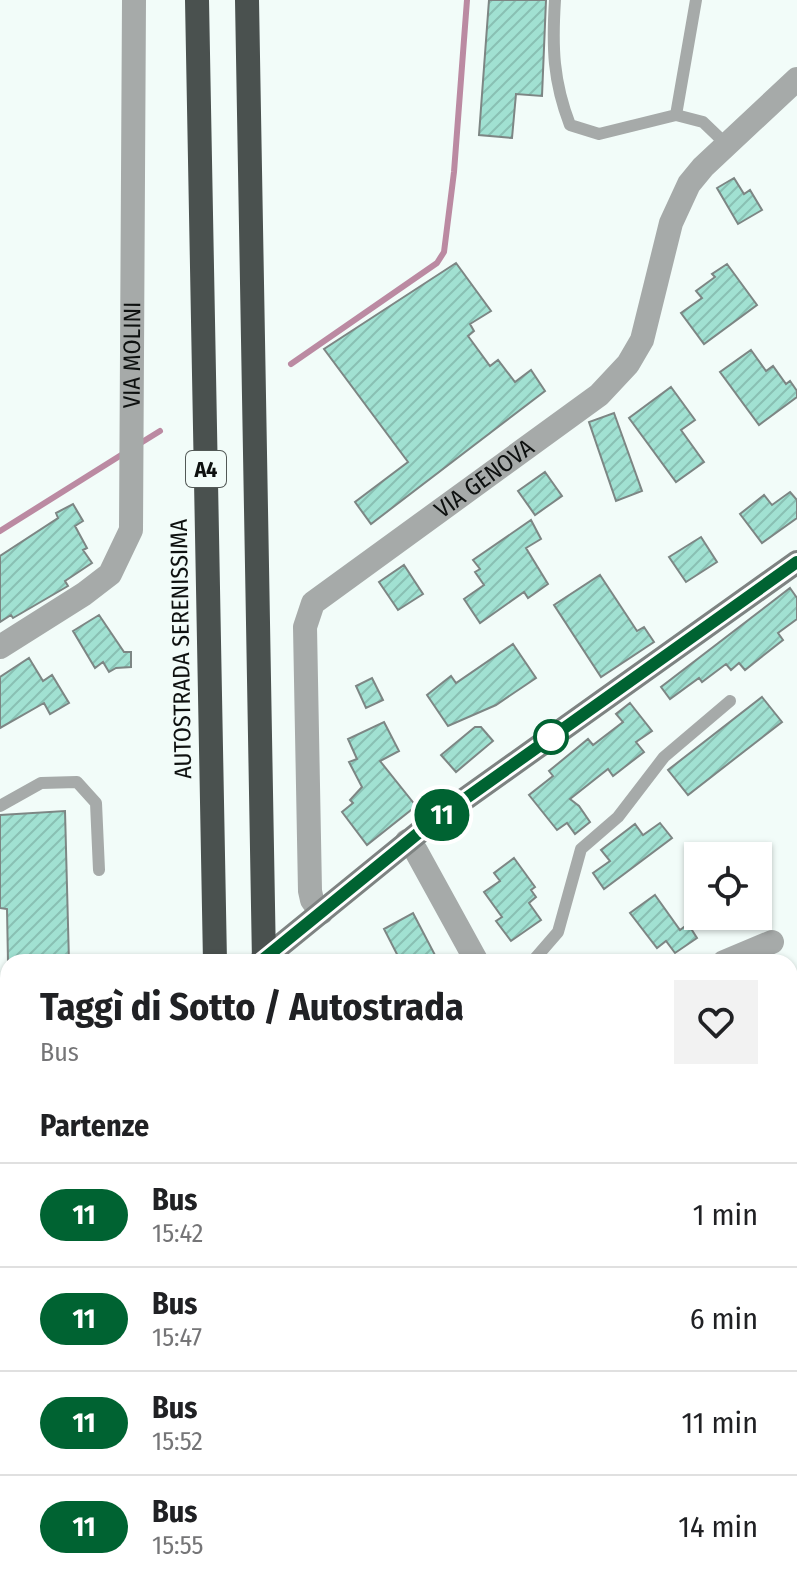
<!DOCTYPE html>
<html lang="it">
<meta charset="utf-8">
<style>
body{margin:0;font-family:"Fira Sans Condensed",sans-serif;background:#f2f2f2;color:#202124;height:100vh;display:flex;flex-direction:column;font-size:30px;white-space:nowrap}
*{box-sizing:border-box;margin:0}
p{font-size:26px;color:#757577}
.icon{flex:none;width:44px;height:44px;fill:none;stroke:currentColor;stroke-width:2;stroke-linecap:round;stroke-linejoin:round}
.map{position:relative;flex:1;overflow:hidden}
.panel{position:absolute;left:0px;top:954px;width:798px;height:642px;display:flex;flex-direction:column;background:#fff;border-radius:24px 24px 0 0;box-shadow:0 2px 6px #0004}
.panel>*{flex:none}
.badge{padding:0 16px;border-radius:26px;font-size:28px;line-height:52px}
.tools{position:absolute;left:684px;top:842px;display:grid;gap:16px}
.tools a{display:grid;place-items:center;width:88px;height:88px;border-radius:0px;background:#fff;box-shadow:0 2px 6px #0004;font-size:40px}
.map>.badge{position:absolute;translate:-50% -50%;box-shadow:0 0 0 4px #fff}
h2{padding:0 40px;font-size:30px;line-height:72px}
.round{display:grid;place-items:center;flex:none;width:84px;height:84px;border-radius:0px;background:#f2f2f2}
.summary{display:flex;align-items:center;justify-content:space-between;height:136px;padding:0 40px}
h1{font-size:38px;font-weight:700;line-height:60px}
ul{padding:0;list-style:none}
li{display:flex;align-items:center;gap:24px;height:104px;padding:0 40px;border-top:2px solid #e0e0e0}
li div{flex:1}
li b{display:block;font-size:30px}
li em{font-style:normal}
li .badge{min-width:88px;font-weight:700;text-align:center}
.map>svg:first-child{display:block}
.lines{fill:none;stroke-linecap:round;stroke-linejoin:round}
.stream{stroke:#bb8aa2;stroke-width:6}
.building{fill:url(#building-hatch);stroke:#7d8684;stroke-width:2}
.lane{stroke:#a6aaa9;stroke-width:12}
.street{stroke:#a6aaa9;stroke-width:24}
.secondary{stroke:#7e8382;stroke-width:24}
.highway{stroke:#4a514f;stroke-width:24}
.line-casing{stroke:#fff;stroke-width:18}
.line{stroke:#006332;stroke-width:12}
.stop-dot{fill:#fff;stroke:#006332;stroke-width:4}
.labels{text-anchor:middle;stroke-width:6;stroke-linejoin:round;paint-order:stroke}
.shield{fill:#f2fcf9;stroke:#525856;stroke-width:2}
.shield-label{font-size:22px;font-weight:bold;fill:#0e1110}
.street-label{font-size:24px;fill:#0e1110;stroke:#f2fcf9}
</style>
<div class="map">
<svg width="797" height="1595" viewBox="0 0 797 1595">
<defs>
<pattern id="building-hatch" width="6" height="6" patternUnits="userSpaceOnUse" patternTransform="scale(2)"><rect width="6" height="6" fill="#a1e1d2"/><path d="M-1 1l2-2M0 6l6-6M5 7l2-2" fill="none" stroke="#89c0b3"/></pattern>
</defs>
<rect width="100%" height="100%" fill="#f2fcf9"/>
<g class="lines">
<path class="stream" d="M291,364L437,263L444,252L454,172L467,0
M139,444L160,431
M0,531L126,452"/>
</g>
<path class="building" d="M489,0H546L542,96L516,94L512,138L479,135Z
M734,178L744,194L750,190L762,210L738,224L717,188Z
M456,263L491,311L470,324L474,331L468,336L490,366L498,360L515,382L531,370L545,391L371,524L355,502L408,462L324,349Z
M727,264L757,305L704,344L681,313L702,298L696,291L715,277L712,274Z
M751,350L766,371L773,366L786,384L790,381L797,391V397L759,425L720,372Z
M671,387L695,420L681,430L704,462L676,482L629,418Z
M614,413L642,491L616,501L589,422Z
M545,472L562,496L535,515L518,491Z
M790,492L797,500V518L762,543L740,514L764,495L772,505Z
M73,504L83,521L75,526L87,548L83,550L92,563L65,581L68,586L13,618L11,615L0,622V556L58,518L56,513Z
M531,520L541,539L526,548L548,584L528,598L524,592L480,623L464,599L484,585L475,572L480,569L473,560Z
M701,537L717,562L686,582L669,557Z
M404,565L423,594L398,610L379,582Z
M600,575L637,631L644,627L654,642L601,677L554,605Z
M790,588L797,598V619L778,633L783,640L745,670L739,663L731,670L726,664L702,682L699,678L670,699L661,687Z
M99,615L124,652H131V667L116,668L109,672L103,662L95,668L73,631Z
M513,644L536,678L496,705L448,726L427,695L451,676L456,683Z
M29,658L43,681L52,675L69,703L50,714L44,703L0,728V677Z
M372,678L383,700L366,708L356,686Z
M762,697L782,722L688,795L668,770Z
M630,703L652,731L636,742L644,752L613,776L608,769L570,799L579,806L590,822L575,834L567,823L557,830L529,795L553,776L549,771L588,739L593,745L623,722L616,714Z
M384,722L399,751L380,761L416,806L367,845L342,812L353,803L350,800L362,787L349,762L357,759L348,739Z
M475,727H481L493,741L456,772L441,755Z
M65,811L69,962H8L7,909L0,908V815Z
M660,823L672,838L604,889L593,873L610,861L601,850L635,824L643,835Z
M514,858L535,887L531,890L536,897L529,903L541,920L511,941L496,921L502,917L484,892L500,881L494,873Z
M655,895L680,930L688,924L697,938L675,953L666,941L657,948L630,913Z
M413,913L436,957L426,962H401L384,929Z"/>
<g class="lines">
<path class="lane" d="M555,0C552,47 553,81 570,125L599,134L676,115L703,122L727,145
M676,115L696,0
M0,806L41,783L77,782L96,803L99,870
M532,962L558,932L581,849L618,817L664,757L730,701"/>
<g class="street">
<path id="s1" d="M0,647L84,594L110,574L131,530L134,0"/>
<path d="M407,841L416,851L477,962"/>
<path id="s2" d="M321,913L312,900L310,891L305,627L313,603L599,395L628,364L642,340L671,223L689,184L703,167L797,79"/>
<path d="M724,962L772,942"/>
<path d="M0,1052L8,1046"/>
<path d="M0,1394L8,1387"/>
<path d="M790,1555L797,1578"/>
</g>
<path class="secondary" d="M260,962L427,826L797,562
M0,1170L8,1165"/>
<path class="highway" d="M197,0L215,962
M247,0L264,962
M226,1588V1595
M276,1588V1595"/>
</g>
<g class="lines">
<defs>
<path id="line" d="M260,962L427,826L797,562"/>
</defs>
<use href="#line" class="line-casing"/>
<use href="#line" class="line"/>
</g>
<circle class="stop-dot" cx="551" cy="737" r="16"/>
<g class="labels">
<rect class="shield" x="186" y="451" width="40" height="36" rx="6"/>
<g class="shield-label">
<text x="206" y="477">A4</text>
</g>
<g class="street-label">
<text dy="8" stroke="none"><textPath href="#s1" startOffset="356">VIA MOLINI</textPath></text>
<text dy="8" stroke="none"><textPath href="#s2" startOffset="526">VIA GENOVA</textPath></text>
<text transform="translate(181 649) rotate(-91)" y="8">AUTOSTRADA SERENISSIMA</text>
</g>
</g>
</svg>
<div class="tools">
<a><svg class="icon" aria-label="locate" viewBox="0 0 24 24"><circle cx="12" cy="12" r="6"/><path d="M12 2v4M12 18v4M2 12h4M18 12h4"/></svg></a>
</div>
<b class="badge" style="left:442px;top:815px;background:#006332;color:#fff">11</b>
<section class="panel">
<div class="summary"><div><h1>Taggì di Sotto / Autostrada</h1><p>Bus</p></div><a class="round"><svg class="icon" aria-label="heart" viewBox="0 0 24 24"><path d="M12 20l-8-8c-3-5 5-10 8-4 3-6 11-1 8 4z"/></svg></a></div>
<h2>Partenze</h2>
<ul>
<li><span class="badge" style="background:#006332;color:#fff">11</span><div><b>Bus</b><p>15:42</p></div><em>1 min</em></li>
<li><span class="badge" style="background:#006332;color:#fff">11</span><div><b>Bus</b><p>15:47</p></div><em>6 min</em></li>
<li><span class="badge" style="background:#006332;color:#fff">11</span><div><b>Bus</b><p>15:52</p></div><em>11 min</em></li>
<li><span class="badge" style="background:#006332;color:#fff">11</span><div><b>Bus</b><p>15:55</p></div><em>14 min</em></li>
</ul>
</section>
</div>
